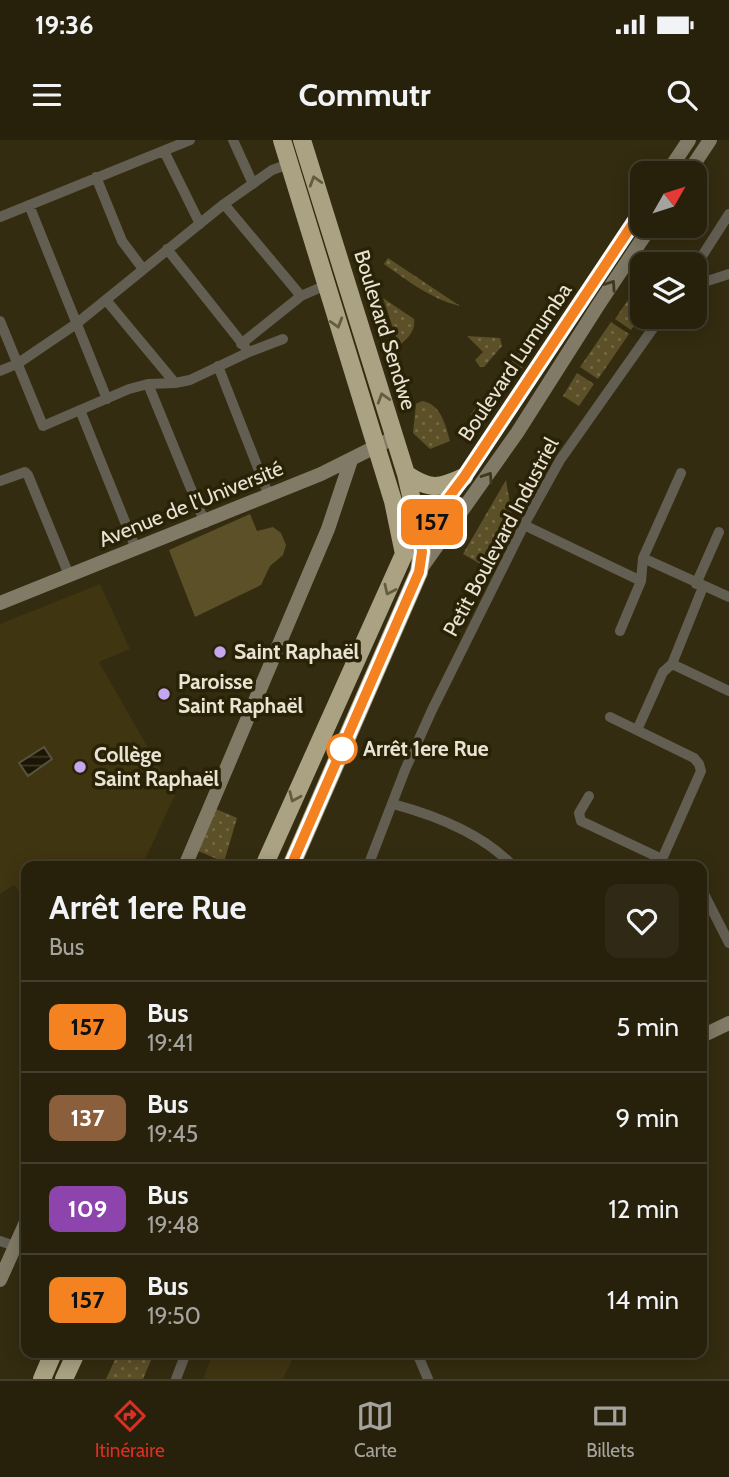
<!DOCTYPE html>
<html lang="fr">
<meta charset="utf-8">
<style>
body{margin:0;font-family:Cabin,sans-serif;background:#2f2915;color:#f1f3f6;height:100vh;display:flex;flex-direction:column;font-size:26px;white-space:nowrap}
*{box-sizing:border-box;margin:0}
p{font-size:23px;color:#a4a39d}
.icon{flex:none;width:38px;height:38px;fill:none;stroke:currentColor;stroke-width:2;stroke-linecap:round;stroke-linejoin:round}
.map{position:relative;flex:1;overflow:hidden}
.sheet{position:absolute;left:21px;top:721px;width:686px;height:497px;display:flex;flex-direction:column;background:#27210c;border-radius:14px;box-shadow:0 4px 18px #0003,0 0 0 2px #433e2d}
.sheet>*{flex:none}
.badge{padding:0 14px;border-radius:10px;font-size:24px;line-height:46px}
.needle{width:46px;rotate:51deg}
.controls{position:absolute;left:630px;top:21px;display:grid;gap:14px}
.controls a{display:grid;place-items:center;width:77px;height:77px;border-radius:14px;background:#27210c;box-shadow:0 4px 18px #0003,0 0 0 2px #433e2d;font-size:35px}
.map>.badge{position:absolute;translate:-50% -50%;box-shadow:0 0 0 4px #fff}
.round{display:grid;place-items:center;flex:none;width:74px;height:74px;border-radius:14px;background:#2f2915}
.head{display:flex;align-items:center;justify-content:space-between;height:119px;padding:0 28px}
h1{font-size:33px;font-weight:800;line-height:52px}
ul{padding:0;list-style:none}
li{display:flex;align-items:center;gap:21px;height:91px;padding:0 28px;border-top:2px solid #433e2d}
li div{flex:1}
li b{display:block;font-size:26px}
li em{font-style:normal}
li .badge{min-width:77px;font-weight:700;text-align:center}
.status{display:flex;justify-content:space-between;align-items:center;height:49px;padding:0 35px;background:#27210c;direction:ltr}
.status svg{height:19px;fill:currentColor}
header{display:flex;justify-content:space-between;align-items:center;height:91px;padding:0 28px;background:#27210c;font-size:32px;font-weight:800}
.dock{display:flex;justify-content:space-around;align-items:center;height:98px;border-top:2px solid #433e2d;background:#27210c;font-size:19px;color:#a4a39d}
.dock a{display:grid;justify-items:center;gap:4px}
.dock .on{color:#d93025}
.map>svg:first-child{display:block}
.built{fill:#403511}
.grass{fill:url(#grass-dots)}
.park{fill:#5c5028}
.water{fill:url(#water-rules);stroke:#585341;stroke-width:2}
.lines{fill:none;stroke-linecap:round;stroke-linejoin:round}
.street{stroke:#625e52;stroke-width:10}
.secondary{stroke:#807a66;stroke-width:14}
.highway{stroke:#aba283;stroke-width:18}
.oneway{stroke:#645c3e}
.oneway2{stroke:#40381e}
.line-casing{stroke:#fff;stroke-width:16}
.line{stroke:#f58220;stroke-width:10}
.poi-dot{fill:#c5a7f1;stroke:#2a2206;stroke-width:2.5}
.stop-dot{fill:#fff;stroke:#f58220;stroke-width:3.5}
.labels{text-anchor:middle;stroke-width:7;stroke-linejoin:round;paint-order:stroke}
.street-label{font-size:21px;fill:#e8e3d3;stroke:#2a2206}
.poi-label{font-size:21px;font-weight:bold;fill:#e8e3d3;stroke:#2a2206;text-anchor:start}
.stop-label{font-size:21px;font-weight:bold;fill:#e8e3d3;stroke:#2a2206;text-anchor:start}
</style>
<div class="status"><b>19:36</b><svg viewBox="0 0 49 12"><path d="M0 12V9h3v3zM5 12V6h3v6zM10 12V3h3v9zM15 12V0h3v12zM26 1h20v11H26zM47 4h2v5h-2z"/></svg></div>
<header><svg class="icon" aria-label="menu" viewBox="0 0 24 24"><path d="M4 6h16M4 12h16M4 18h16"/></svg>Commutr<svg class="icon" aria-label="search" viewBox="0 0 24 24"><circle cx="10" cy="10" r="6"/><path d="M15 15l6 6"/></svg></header>
<div class="map">
<svg width="729" height="1239" viewBox="0 0 729 1239">
<defs>
<pattern id="grass-dots" width="8" height="8" patternUnits="userSpaceOnUse" patternTransform="scale(1.75)"><rect width="8" height="8" fill="#5c5028"/><path d="M2 2h.1M6 6h.1" fill="none" stroke="#736946" stroke-width="1.8" stroke-linecap="round"/></pattern>
<pattern id="water-rules" width="6" height="5" patternUnits="userSpaceOnUse" patternTransform="scale(1.75)"><rect width="6" height="5" fill="#1b1503"/><path d="M0 2.5h6" fill="none" stroke="#3c3727"/></pattern>
</defs>
<rect width="100%" height="100%" fill="#342c10"/>
<path class="built" d="M100,444L130,509L99,522L175,655L142,726H26V759L14,745L0,754V484Z
M213,1213H295L283,1239H203Z"/>
<path class="grass" d="M388,118L460,166C431,159 408,141 384,124Z
M632,154L642,161V173L631,190L615,179Z
M383,158L414,179C416,191 408,198 399,206Z
M611,182L629,194L598,239L580,227Z
M551,186L477,292L471,274L527,201Z
M467,196L500,198L502,206L484,227H480L475,220L483,212Z
M577,233L594,244L579,266L563,256Z
M422,261C441,264 445,284 450,301L430,309L413,293L416,264Z
M506,340L512,376L484,426L463,414Z
M216,669L237,678L224,722L198,711Z
M118,1213H154L143,1239H106Z"/>
<path class="park" d="M250,374L257,391L273,387L281,393L286,405L283,415L270,426L261,445L195,477L169,410Z"/>
<path class="water" d="M44,607L52,619L28,636L19,623Z"/>
<g class="lines">
<path class="street" d="M233,0L253,44
M164,11L200,84
M96,37L122,101L143,129
M224,64L301,156
M29,65L107,259
M0,77L190,0
M167,109L249,212
M695,127L729,74
M695,145L729,134
M106,160L175,243
M0,181L43,286L129,249L148,244L175,243L190,240L249,212L283,199
M241,204L301,156L326,145
M218,226L269,356
M0,231L17,224L76,184L224,64L272,30L289,24
M148,244L205,383
M80,270L136,409
M0,341L25,332L28,335L69,435
M524,385L641,441
M643,418L729,457
M696,444L719,392
M620,491L641,441L643,418L681,333
M672,524L729,551
M610,577L694,618L699,624L701,631L659,726
M637,590L663,532L672,524L703,447
M589,656L579,673L581,681L662,719
M393,664C434,675 483,694 513,726
M368,726L405,630L432,570L524,385L560,320L661,177
M702,750L729,803
M0,1101L15,1106
M417,1213L428,1239
M176,1239L186,1213"/>
<path class="secondary" d="M667,33L689,0
M688,33L710,0
M404,414L434,378L464,337L642,70
M420,430L517,293L599,164L651,86
M0,463L321,334L395,297
M185,726L328,389L351,320
M702,896L729,883
M0,1140L26,1082"/>
<path class="highway" d="M406,334C430,350 438,349 464,337
M264,726L404,414L393,361L282,0
M291,726L419,432L422,412L420,395L406,334L302,0
M42,1239L53,1213
M64,1239L76,1213"/>
</g>
<defs><path id="oneway-chevron" d="M-2-3.5L2.5 0L-2 3.5" fill="none" stroke-width="1.6" stroke-linecap="round" stroke-linejoin="round" transform="scale(1.75)"/></defs>
<g class="oneway">
<use href="#oneway-chevron" transform="translate(315 41) rotate(-107)"/>
<use href="#oneway-chevron" transform="translate(337 183) rotate(73)"/>
<use href="#oneway-chevron" transform="translate(383 258) rotate(-107)"/>
<use href="#oneway-chevron" transform="translate(389 450) rotate(115)"/>
<use href="#oneway-chevron" transform="translate(294 657) rotate(114)"/>
</g>
<g class="oneway2">
<use href="#oneway-chevron" transform="translate(611 145) rotate(-56)"/>
<use href="#oneway-chevron" transform="translate(488 337) rotate(-56)"/>
</g>
<g class="lines">
<defs>
<path id="line" d="M291,726L419,432L422,412L420,395L464,337L642,70"/>
</defs>
<use href="#line" class="line-casing"/>
<use href="#line" class="line"/>
</g>
<g class="poi-dot">
<circle cx="220" cy="512" r="7"/>
<circle cx="164" cy="554" r="7"/>
<circle cx="80" cy="627" r="7"/>
</g>
<circle class="stop-dot" cx="342" cy="609" r="14"/>
<g class="labels">
<g class="street-label">
<text transform="translate(385 190) rotate(73)" y="7">Boulevard Sendwe</text>
<text transform="translate(515 222) rotate(-56)" y="7">Boulevard Lumumba</text>
<text transform="translate(191 364) rotate(-22)" y="7">Avenue de l’Université</text>
<text transform="translate(501 397) rotate(-62)" y="7">Petit Boulevard Industriel</text>
</g>
<g class="poi-label">
<text x="234" y="519">Saint Raphaël</text>
<text x="178" y="549">Paroisse<tspan x="178" dy="24">Saint Raphaël</tspan></text>
<text x="94" y="622">Collège<tspan x="94" dy="24">Saint Raphaël</tspan></text>
</g>
<g class="stop-label">
<text x="363" y="616">Arrêt 1ere Rue</text>
</g>
</g>
</svg>
<div class="controls">
<a><svg class="needle" viewBox="-14 -14 28 28"><path d="M0-13l5 13h-10z" fill="#e53935"/><path d="M0 13l5-13h-10z" fill="#a4a39d"/></svg></a>
<a><svg class="icon" aria-label="layers" viewBox="0 0 24 24"><path d="M12 4l9 5-9 5-9-5zM3 14l9 5 9-5"/></svg></a>
</div>
<b class="badge" style="left:432px;top:382px;background:#f58220;color:#111">157</b>
<section class="sheet">
<div class="head"><div><h1>Arrêt 1ere Rue</h1><p>Bus</p></div><a class="round"><svg class="icon" aria-label="heart" viewBox="0 0 24 24"><path d="M12 20l-8-8c-3-5 5-10 8-4 3-6 11-1 8 4z"/></svg></a></div>
<ul>
<li><span class="badge" style="background:#f58220;color:#111">157</span><div><b>Bus</b><p>19:41</p></div><em>5 min</em></li>
<li><span class="badge" style="background:#8b5e3c;color:#fff">137</span><div><b>Bus</b><p>19:45</p></div><em>9 min</em></li>
<li><span class="badge" style="background:#8e44ad;color:#fff">109</span><div><b>Bus</b><p>19:48</p></div><em>12 min</em></li>
<li><span class="badge" style="background:#f58220;color:#111">157</span><div><b>Bus</b><p>19:50</p></div><em>14 min</em></li>
</ul>
</section>
</div>
<nav class="dock">
<a class="on"><svg class="icon" aria-label="directions" viewBox="0 0 24 24"><path d="M12 3l9 9-9 9-9-9zM9 14v-3h6M13 9l2 2-2 2"/></svg>Itinéraire</a>
<a><svg class="icon" aria-label="map" viewBox="0 0 24 24"><path d="M3 6l6-2 6 2 6-2v14l-6 2-6-2-6 2zM9 4v14M15 6v14"/></svg>Carte</a>
<a><svg class="icon" aria-label="tickets" viewBox="0 0 24 24"><path d="M3 7h18v10H3zM15 7v10"/></svg>Billets</a>
</nav>
